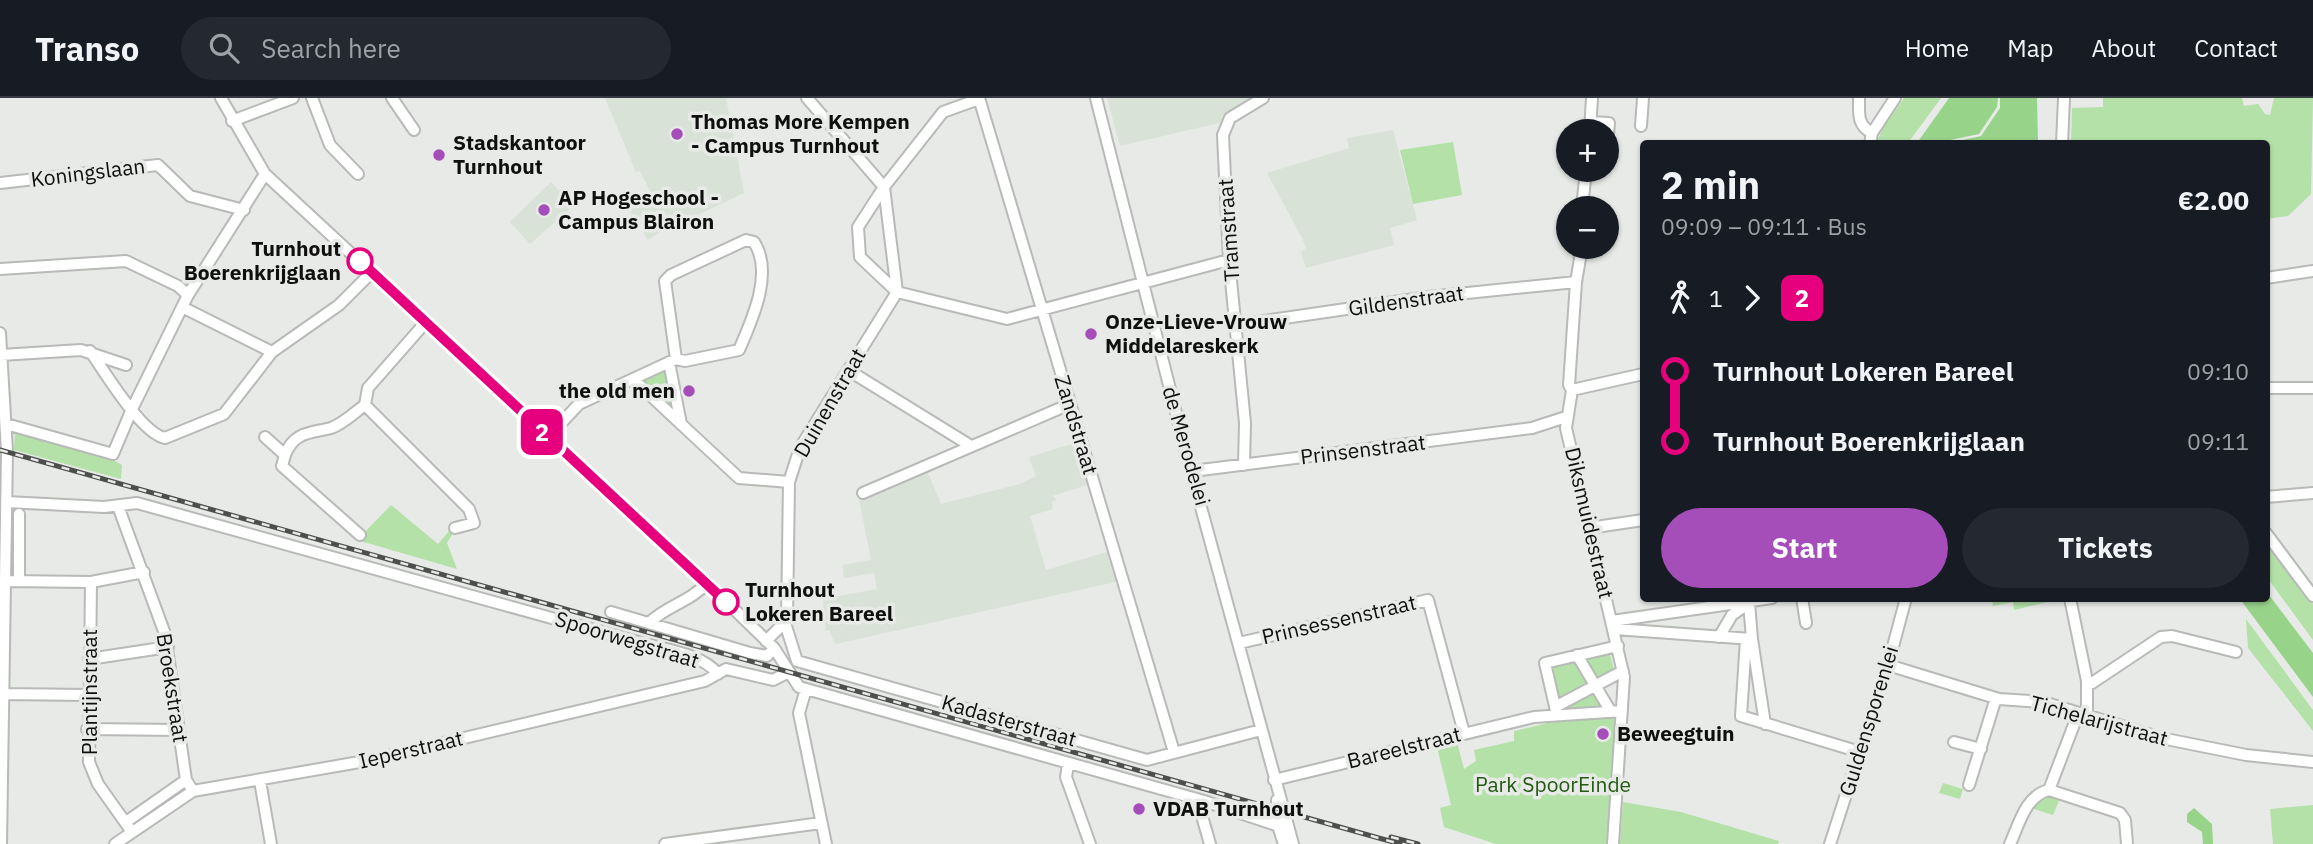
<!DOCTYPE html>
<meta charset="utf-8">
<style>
body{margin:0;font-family:"IBM Plex Sans",sans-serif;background:#242831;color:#f1f3f6;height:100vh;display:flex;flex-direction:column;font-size:26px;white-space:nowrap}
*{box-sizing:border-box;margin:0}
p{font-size:23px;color:#9ea1a6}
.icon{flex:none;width:38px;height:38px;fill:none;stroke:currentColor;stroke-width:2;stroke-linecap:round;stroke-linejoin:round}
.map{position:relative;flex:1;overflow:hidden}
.side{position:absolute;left:1640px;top:42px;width:630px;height:462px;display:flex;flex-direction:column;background:#171b24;border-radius:7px;box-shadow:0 2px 5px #0004}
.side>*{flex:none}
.badge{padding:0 14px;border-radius:10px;font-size:24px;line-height:46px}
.controls{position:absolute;left:1556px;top:21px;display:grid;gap:14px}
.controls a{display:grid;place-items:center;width:63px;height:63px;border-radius:50%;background:#171b24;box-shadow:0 2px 5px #0004;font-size:35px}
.map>.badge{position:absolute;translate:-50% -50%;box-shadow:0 0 0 4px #fff}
.legs{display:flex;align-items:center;gap:10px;height:77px;padding:0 21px;font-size:23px}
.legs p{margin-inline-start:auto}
.summary{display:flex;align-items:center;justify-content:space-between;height:119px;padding:0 21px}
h1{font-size:38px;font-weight:700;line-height:52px}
.button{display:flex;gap:14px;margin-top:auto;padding:14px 21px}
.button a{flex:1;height:80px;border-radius:42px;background:#a54db9;color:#fff;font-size:28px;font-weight:700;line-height:80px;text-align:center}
.button a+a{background:#242831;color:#f1f3f6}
ul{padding:0 21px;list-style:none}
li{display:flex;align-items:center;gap:24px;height:70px;font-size:26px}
li i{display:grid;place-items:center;width:10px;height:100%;margin:0 9px;background:currentColor}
li i::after{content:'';width:18px;height:18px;margin:-9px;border:5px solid;border-radius:50%;background:#171b24}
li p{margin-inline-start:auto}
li:first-child i{background:linear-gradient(#0000 50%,currentColor 0)}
li:last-child i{background:linear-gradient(currentColor 50%,#0000 0)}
header{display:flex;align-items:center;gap:42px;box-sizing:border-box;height:98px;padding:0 35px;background:#171b24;border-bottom:2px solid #363941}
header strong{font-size:33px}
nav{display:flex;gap:38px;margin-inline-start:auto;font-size:24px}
.search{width:490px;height:63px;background:#242831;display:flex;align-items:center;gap:18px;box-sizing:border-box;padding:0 24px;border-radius:38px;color:#9ea1a6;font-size:26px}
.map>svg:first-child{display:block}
.built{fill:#d9e2d7}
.green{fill:#b3e1a8}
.water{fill:#98d38a}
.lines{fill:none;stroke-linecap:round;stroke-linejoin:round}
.minor-casing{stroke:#b7bab6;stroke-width:14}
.minor{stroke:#fff;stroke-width:10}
.rail-casing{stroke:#4d4f4d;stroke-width:5}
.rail{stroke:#e7eae6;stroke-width:2.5;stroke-dasharray:8;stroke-linecap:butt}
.line-1-casing{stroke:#fff;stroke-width:16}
.line-1{stroke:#e6007e;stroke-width:10}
.poi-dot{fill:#a54db9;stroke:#e7eae6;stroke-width:2.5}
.stop-1-dot{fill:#fff;stroke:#e6007e;stroke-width:3.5}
.labels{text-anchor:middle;stroke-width:7;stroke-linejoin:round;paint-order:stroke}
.poi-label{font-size:21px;font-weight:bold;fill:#0e0f0e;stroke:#e7eae6;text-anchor:start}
.street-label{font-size:21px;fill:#0e0f0e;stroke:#e7eae6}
.stop-label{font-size:21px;font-weight:bold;fill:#0e0f0e;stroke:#e7eae6;text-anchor:end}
.park-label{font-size:21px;fill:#235a13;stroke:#e7eae6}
</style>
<header>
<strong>Transo</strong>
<div class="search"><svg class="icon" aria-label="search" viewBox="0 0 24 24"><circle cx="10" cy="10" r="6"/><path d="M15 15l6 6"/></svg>Search here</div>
<nav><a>Home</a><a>Map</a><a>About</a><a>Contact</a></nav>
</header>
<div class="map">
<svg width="2313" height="746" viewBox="0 0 2313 746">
<rect width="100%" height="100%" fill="#e7eae6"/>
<path class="built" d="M605,0H726L744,95L685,123L683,121L647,142L638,121L629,112L654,101L640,73L636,74Z
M1107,0H1259L1219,25L1120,48Z
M1393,32L1417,122L1390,130L1394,147L1306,170L1301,154L1306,150L1302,140L1267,75L1349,50L1347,40Z
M551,84L573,108L530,146L510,124Z
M1075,345L1087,387L1052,398L1057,402L1052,404L1053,411L1030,418L1033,428L1046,472L1107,454L1116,484L835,546L829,532L826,533L823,501L877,491L874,475L844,480L843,467L871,462L859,401L927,373L941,406L1020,386L1036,378L1029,359Z"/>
<path class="green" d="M1904,0H1941L1908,45H1876L1883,30Z
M2103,0H2242L2244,8L2258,6L2265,16L2270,17L2274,0H2313L2311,96L2288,118L2266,121V46L2071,45L2072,10L2103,9Z
M1453,44L1462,97L1413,106L1400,52Z
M667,267L676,319L636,282Z
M15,334L111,361L122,367L121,381L14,352Z
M391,407L438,446L450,432L453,435L447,445L457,471L357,442Z
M2266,442L2313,506V542L2266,478Z
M1992,501V500L2060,501L2014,512L2013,504L1993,508Z
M2246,521L2313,612V633L2248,550Z
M1609,553L1614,572L1596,579L1581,560Z
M1576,561L1589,584L1557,604L1549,567Z
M1593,592L1605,611L1560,614L1558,609Z
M1611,619L1617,623L1607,746H1496L1444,729L1440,710L1451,707L1437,649L1457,644L1464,671L1476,663L1474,652L1514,643V633L1548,625Z
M1943,685L1963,691L1960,701L1939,695Z
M2049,697L2059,703L2053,717L2034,711L2040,699Z
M1623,704L1681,714L1779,743L1778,746H1620Z
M2313,707V746H2273L2270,711Z"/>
<path class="water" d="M1949,0H1998L1997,9L1979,36L1936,45H1917Z
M2000,0H2037L2038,45H1949L1981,38L2000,10Z
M2266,493L2313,555V599L2240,501L2266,500Z
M2194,710L2212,726L2213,746H2203L2202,734L2187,724V716Z"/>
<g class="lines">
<defs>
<path id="minor" d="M221,0L265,76L707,485L774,550L799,589L1204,703L1288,731
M312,0L330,47L358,76
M392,0L414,32
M807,0L884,89
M979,0L1174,654
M1096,0L1187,358L1293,746
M1859,0C1859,16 1857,27 1872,35
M979,1L943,14L884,89L858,129L860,159L897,194L1007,221L1229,162
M232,23L293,0
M1590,24L1609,25L1606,58
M1641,28L1643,0
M1590,33L1592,0
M1870,46L1872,35L1895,0
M2062,46L2064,0
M0,85L158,67L190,98L244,112
M884,89L897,194
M1582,110L1586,72
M0,171L126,163L178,188L188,197
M2266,180L2313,173
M182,209L272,254
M1237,227L1428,199L1576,184
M0,235L7,353L1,746
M90,253C105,274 141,335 165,340L224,316L272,254L339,207L372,174
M1,257L81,252L126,267
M669,264L681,326L739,380L789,384
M848,272L971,348
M633,281L681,326
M2266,290H2313
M1572,292L1566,330L1624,579L1613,746
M1572,292L1569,287L1576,184L1582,149
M1572,292L1643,276
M365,307L469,411L474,425L455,430
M6,326L113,356L132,311L188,197L265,76
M265,339L285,357L282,368L360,437
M548,339L579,306L676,261L685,263L739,252C752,222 774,175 754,144L746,142L671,177L665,183L676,261
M285,357C294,333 312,335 331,330C343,326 355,314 365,307L368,290L425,225
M1244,367L1245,325L1229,162L1223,37L1230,20L1263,0
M1193,373L1532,330L1566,319
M863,395L1070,306
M2266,399L2313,395
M7,404L104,409L137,405L638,544C661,551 702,555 718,576
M118,408L165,536L186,682L193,693
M1589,430L1643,422
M2266,435L2313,498
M19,482V416
M5,483L91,484L144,474
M91,484L89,664L98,686L132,734
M1802,500L1806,525
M2070,500L2087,583V617
M611,514L750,555L767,558L774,550
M1612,523L1772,500
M649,525C666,508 690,504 707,485
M785,525L797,563L1147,662L1261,632
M1615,531L1752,541L1765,626
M1719,539L1732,517L1749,505L1752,541
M1746,541L1741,618L1860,654
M766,543L787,522L789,384L800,350L897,194
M1239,545L1428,502L1464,635
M1577,557L1611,614
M89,561L168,549
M1888,567L1999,601L2043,604L2161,640L2246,657L2313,664
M2087,583L2092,585L2161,539L2172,538L2236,554
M806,591L799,615L826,746
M3,596L88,597
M1555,609L1623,573
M1557,617L1545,565L1618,548
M87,631L179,632
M1954,644L1981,651
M1068,666L1066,679L1090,746
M1274,682L1534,619L1622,613
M260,683L271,746
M1969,687L1996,600
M2049,692L2120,715L2125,722L2127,746
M1277,702L1278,728L1284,746
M1204,703L1202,718L1210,746
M126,724L186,682
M115,746L193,693L371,662L705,583L726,571L773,582L789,574
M665,746L821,725
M1830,746L1888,567L1906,500
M2010,746C2019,726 2026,697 2049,692L2078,616"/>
</defs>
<use href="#minor" class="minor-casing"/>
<use href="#minor" class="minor"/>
<defs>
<path id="rail" d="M0,352L1400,746
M1391,739L1418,746"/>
</defs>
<use href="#rail" class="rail-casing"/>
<use href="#rail" class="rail"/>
</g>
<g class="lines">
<defs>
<path id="line-1" d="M360,163L726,504"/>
</defs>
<use href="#line-1" class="line-1-casing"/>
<use href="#line-1" class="line-1"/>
</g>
<g class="poi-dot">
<circle cx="677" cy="36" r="7"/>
<circle cx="439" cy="57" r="7"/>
<circle cx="544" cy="112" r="7"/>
<circle cx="1091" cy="236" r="7"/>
<circle cx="689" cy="293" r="7"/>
<circle cx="1603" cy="636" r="7"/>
<circle cx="1139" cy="711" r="7"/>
</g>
<g class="stop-1-dot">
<circle cx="360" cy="163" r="12"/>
<circle cx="726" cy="504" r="12"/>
</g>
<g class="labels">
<g class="poi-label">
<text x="691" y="31">Thomas More Kempen<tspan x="691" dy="24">- Campus Turnhout</tspan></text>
<text x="453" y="52">Stadskantoor<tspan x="453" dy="24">Turnhout</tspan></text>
<text x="558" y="107">AP Hogeschool -<tspan x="558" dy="24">Campus Blairon</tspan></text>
<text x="1105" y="231">Onze-Lieve-Vrouw<tspan x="1105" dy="24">Middelareskerk</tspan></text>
<text x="675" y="300" text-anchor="end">the old men</text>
<text x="1617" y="643">Beweegtuin</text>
<text x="1153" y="718">VDAB Turnhout</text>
</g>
<g class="street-label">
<text transform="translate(88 75) rotate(-7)" y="7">Koningslaan</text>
<text transform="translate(1229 132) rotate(-94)" y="7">Tramstraat</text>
<text transform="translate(1406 203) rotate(-8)" y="7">Gildenstraat</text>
<text transform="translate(830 305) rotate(-60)" y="7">Duinenstraat</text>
<text transform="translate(1076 327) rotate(73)" y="7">Zandstraat</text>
<text transform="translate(1186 348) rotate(74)" y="7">de Merodelei</text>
<text transform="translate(1363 352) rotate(-7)" y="7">Prinsenstraat</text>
<text transform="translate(1589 425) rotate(77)" y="7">Diksmuidestraat</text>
<text transform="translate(1339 522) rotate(-13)" y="7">Prinsessenstraat</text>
<text transform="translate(627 542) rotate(17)" y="7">Spoorwegstraat</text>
<text transform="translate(172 590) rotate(81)" y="7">Broekstraat</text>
<text transform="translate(90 594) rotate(-90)" y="7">Plantijnstraat</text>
<text transform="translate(1009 623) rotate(16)" y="7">Kadasterstraat</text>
<text transform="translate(1869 623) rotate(-73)" y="7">Guldensporenlei</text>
<text transform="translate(2099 623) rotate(15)" y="7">Tichelarijstraat</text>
<text transform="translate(1404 650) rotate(-14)" y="7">Bareelstraat</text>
<text transform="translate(411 652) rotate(-13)" y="7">Ieperstraat</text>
</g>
<g class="stop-label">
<text x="341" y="158">Turnhout<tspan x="341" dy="24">Boerenkrijglaan</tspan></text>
<text x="745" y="499" text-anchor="start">Turnhout<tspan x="745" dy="24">Lokeren Bareel</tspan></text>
</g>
<g class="park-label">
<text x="1553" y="694">Park SpoorEinde</text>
</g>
</g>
</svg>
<div class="controls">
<a>+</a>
<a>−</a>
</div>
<b class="badge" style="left:542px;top:334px;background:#e6007e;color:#fff">2</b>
<section class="side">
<div class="summary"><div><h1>2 min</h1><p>09:09 – 09:11 · Bus</p></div><b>€2.00</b></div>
<div class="legs"><svg class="icon" aria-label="walk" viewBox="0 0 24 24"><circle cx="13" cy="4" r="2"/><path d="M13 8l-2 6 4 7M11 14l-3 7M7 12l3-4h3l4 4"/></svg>1<svg class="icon" aria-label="forward" viewBox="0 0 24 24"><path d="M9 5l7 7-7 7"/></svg><b class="badge" style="background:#e6007e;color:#fff">2</b></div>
<ul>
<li><i style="color:#e6007e"></i><b>Turnhout Lokeren Bareel</b><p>09:10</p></li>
<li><i style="color:#e6007e"></i><b>Turnhout Boerenkrijglaan</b><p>09:11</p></li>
</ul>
<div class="button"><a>Start</a><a>Tickets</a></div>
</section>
</div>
